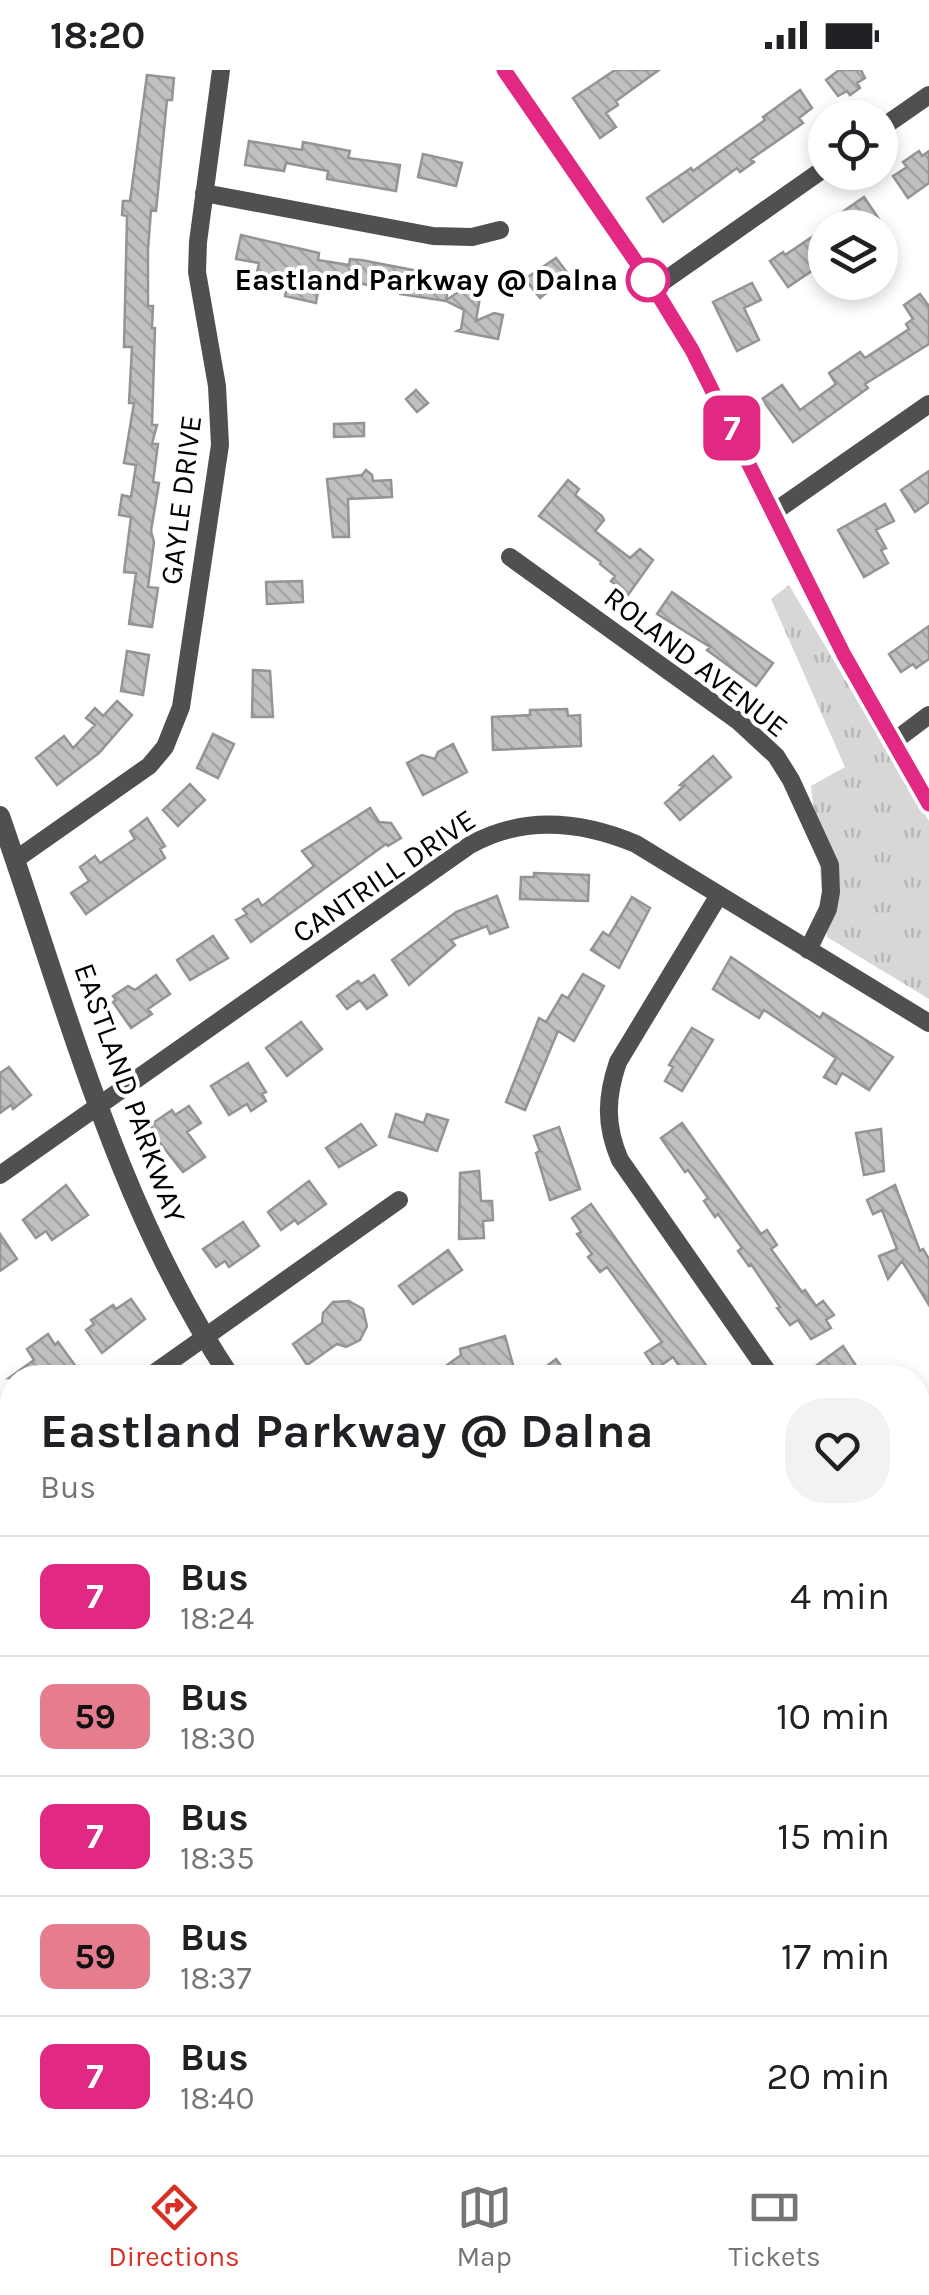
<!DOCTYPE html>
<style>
body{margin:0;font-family:Karla,sans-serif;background:#f2f2f2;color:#202124;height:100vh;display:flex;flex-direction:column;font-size:38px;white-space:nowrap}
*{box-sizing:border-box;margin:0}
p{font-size:32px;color:#757577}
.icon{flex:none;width:55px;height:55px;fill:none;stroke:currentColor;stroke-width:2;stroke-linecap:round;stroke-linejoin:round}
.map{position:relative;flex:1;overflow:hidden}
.details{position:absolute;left:0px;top:1295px;width:930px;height:790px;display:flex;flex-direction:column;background:#fff;border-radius:40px 40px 0 0;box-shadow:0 5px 15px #0003}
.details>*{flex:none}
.badge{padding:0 20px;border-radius:15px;font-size:35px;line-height:65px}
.controls{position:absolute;left:808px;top:30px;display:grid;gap:20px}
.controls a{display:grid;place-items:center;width:90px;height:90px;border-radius:50%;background:#fff;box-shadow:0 5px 15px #0003;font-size:50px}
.map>.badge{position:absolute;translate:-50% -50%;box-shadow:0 0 0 5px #fff}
.round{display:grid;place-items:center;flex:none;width:105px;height:105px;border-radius:40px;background:#f2f2f2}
.summary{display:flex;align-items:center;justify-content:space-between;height:170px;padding:0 40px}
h1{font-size:48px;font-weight:700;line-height:75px}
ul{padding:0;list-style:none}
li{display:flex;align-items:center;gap:30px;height:120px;padding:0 40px;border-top:2px solid #e0e0e0}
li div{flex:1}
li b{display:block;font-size:38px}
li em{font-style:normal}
li .badge{min-width:110px;font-weight:700;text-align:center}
.status{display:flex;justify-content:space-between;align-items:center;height:70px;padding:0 50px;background:#fff;direction:ltr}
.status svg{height:28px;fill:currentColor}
.menu{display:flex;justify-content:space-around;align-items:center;height:140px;border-top:2px solid #e0e0e0;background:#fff;font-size:28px;color:#757577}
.menu a{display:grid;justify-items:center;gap:5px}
.menu .active{color:#d93025}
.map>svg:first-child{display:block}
.park{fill:url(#park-tufts)}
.building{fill:url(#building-back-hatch);stroke:#949494;stroke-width:2.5}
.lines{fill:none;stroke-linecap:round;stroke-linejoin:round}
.service{stroke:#505050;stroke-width:9}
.minor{stroke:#505050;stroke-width:18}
.tertiary{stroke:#505050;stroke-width:20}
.line-casing{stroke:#fff;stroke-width:22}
.line{stroke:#e12882;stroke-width:15}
.stop-dot{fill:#fff;stroke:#e12882;stroke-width:5}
.labels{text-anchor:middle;stroke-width:8;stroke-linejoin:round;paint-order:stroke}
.stop-label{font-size:30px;font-weight:bold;fill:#000;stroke:#fff;text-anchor:end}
.street-label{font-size:30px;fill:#000;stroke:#fff}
</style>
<div class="status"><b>18:20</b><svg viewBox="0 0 49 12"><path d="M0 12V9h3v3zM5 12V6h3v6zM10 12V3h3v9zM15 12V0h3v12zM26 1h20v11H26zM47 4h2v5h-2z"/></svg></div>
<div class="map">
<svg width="929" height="2085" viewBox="0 0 929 2085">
<defs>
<pattern id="park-tufts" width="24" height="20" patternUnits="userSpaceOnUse" patternTransform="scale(2.5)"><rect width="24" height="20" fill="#d7d7d7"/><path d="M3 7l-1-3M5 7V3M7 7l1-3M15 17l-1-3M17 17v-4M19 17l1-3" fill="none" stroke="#b7b7b7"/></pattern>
<pattern id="building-back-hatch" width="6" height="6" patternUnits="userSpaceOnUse" patternTransform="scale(2.5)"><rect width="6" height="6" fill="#c0c0c0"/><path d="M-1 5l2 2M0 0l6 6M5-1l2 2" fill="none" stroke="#a3a3a3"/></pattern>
</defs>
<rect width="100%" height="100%" fill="#fff"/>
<path class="park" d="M789,515L929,751V929L827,867L811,716L845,697L771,529Z"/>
<path class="building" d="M615,0H659L616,31L618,35L606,43L616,57L600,68L573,28Z
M839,0H861L865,8L857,13L860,18L850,25L847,21L838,26L826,10Z
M147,5L174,8L172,30H167L156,141L151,140L148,179V236H153L152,258H155L152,355H157L152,374H158L153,412L159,413L151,461L154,472L148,517L158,518L152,557L129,554L136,503L124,502L131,447L119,445L122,425L131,427L136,395L124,393L134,333H129L132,277H124L127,146L122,145L123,131H130Z
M800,20L812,38L799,48L803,53L751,89L754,92L740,102L737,98L663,152L647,128L691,98L693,101L765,50L763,47Z
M249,71L302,80L303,72L350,81L348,88L400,95L396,121L327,109L328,101L286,93L284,101L245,95Z
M919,81L922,86L929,81V113L908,128L893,106L907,97L903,92Z
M423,84L462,93L456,116L418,107Z
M864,127L885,158H821L848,138Z
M818,163L825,173V192L788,217L770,191L783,182L785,185Z
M241,165L319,183L318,190L349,195L350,189L361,190L450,207L446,230L465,218L481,221L476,251L494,243L503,245L498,269L457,261L461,259L464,240L446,231L400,224L401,215L377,211L376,216L329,209L328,212L320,210L316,233L285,226L288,213L256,207L259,193L236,189Z
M556,188L569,205L540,228L525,209Z
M752,213L761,230L744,238L759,270L737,281L713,232Z
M920,224L929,236V274L865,314L868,318L793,372L762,329L782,315L800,340L836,314L829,303L860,282L865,288L909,259L906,254L913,249L904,235Z
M416,320L428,333L417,342L406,329Z
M364,353V366L334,367V354Z
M366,400L372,405L373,411L391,410L392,427L348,429L349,467H333L327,409L362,405Z
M929,401V432L915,442L901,420Z
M568,410L579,419L575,425L602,446L604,450L595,461L630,488L640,479L653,490L628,525L611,511L615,506L600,494L601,492L539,446Z
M885,434L894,451L876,460L886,478L881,480L888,493L864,507L838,460Z
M302,511L303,532L267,534L266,512Z
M672,522L773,593L756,616L707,580L710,577L657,544Z
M929,556V589L916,598L913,594L901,602L889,584Z
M127,581L149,585L143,625L121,621Z
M253,600L270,601L273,647H252Z
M117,631L132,645L99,683L57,715L36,688L64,666L73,678L95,655L86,648L95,638L103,646Z
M567,639L568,646L580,645L581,676L493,680L492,647L530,645V640Z
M213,664L234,674L218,708L197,698Z
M453,674L467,702L423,725L407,693L422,685L435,689L438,682Z
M713,686L731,707L680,750L665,733L684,716L680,715Z
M190,714L205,730L178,756L163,740Z
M370,738L379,752L391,753L401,768L388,776L386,774L251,872L236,850L247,844L243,839L258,829L262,836L314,796L302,781Z
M147,748L165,776L160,779L165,788L86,844L71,823L89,811L80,797L95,786L100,793L135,769L130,761Z
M534,803L589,805L588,831L520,829L521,807H534Z
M497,826L508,857L490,864L487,856L451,870L455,875L409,915L392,890L456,842Z
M632,827L650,838L619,898L591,880L603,862L609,866Z
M213,866L228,888L190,910L177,890Z
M731,887L820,948L823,943L893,987L869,1020L842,1003L836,1014L824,1007L836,988L764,940L759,948L713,919Z
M583,904L604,916L574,971L558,961L525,1040L506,1032L539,948L546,952L562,925L568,928Z
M156,905L170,924L148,939L152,944L131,958L113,932L116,930L113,926L128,916L135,920Z
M374,905L387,925L367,939L360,930L347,939L337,926L358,911L361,914Z
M301,952L322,979L287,1006L266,978Z
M692,958L713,970L682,1021L665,1011L673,997L669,995Z
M248,993L266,1022L262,1024L266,1031L251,1041L247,1034L229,1045L211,1016Z
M9,997L31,1025L13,1039L11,1035L0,1043V1003Z
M189,1036L201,1053L187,1062L205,1087L183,1102L153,1064L156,1063L150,1055L172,1040L175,1045Z
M396,1044L424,1053L427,1044L448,1050L437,1081L389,1067Z
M682,1053L761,1164L767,1160L777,1175L771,1179L802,1222L805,1220L816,1236L823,1231L834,1245L826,1250L831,1258L811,1269L798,1250L790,1255L777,1238L780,1237L751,1194L749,1196L738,1181L742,1178L718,1144L715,1147L704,1131L708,1128L688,1100L685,1102L661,1068Z
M361,1054L376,1075L339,1097L326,1078Z
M559,1057L580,1119L550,1130L536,1083L540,1081L534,1066Z
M881,1059L884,1101L864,1105L856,1063Z
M479,1101L481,1131H492L493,1150L483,1151L484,1168L459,1169L460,1103Z
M309,1111L326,1134L298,1154L295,1150L281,1160L268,1142Z
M66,1115L88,1145L52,1170L46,1161L36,1168L23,1150Z
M895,1115L920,1181L923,1179L929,1189V1235L902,1191L888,1209L879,1186L897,1179L882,1140L873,1144L867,1130Z
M591,1134L708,1298L695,1308H687L673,1287L656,1299L645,1283L662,1272L607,1197L600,1202L588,1187L592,1184L577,1164L581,1162L572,1148Z
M243,1152L259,1176L229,1197L225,1191L216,1197L203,1179Z
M0,1164L17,1189L0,1201Z
M448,1180L462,1200L413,1234L399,1216Z
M131,1229L145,1249L102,1283L86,1260L94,1254L91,1250L113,1235L116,1239Z
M349,1231L363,1239L367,1256L360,1270L346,1277L337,1274L307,1295L293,1274L322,1253L323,1243L333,1232Z
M48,1264L55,1275L58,1272L77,1298L67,1308H9L34,1290L27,1279Z
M505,1266L513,1295L492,1302L490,1296L453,1308H429L461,1285L460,1279Z
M843,1276L864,1308H826L817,1295Z
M556,1289L570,1308H531Z
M12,1458V1483L0,1489V1463Z
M12,1578V1643L0,1625V1587Z
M292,2072H332L314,2085H301Z
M524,2072H577L559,2085H507Z
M651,2072H720L706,2085H633Z"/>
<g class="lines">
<path class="service" d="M918,1505L921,1485L929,1476
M0,1719L12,1709
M918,1721L929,1644
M0,1936L12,1942
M157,2072L165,2085
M277,2072L287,2085
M360,2072L365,2085
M491,2072L499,2085
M262,2085L279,2074
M602,2085L620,2072
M717,2085L734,2072"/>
<path class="minor" d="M880,59L929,25
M204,123L433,166L472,167L500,160
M654,218L825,98
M774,442L929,334
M510,487L738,651L776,686L791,710L830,795L831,822L828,839L808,880
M893,672L929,645
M15,790L149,696L165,677L181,637L220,375L217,316L197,202L198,172L221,0
M719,825L618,992C606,1027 605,1056 620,1090L772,1308
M0,1105L470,775C524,745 581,751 636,774L929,953
M147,1308L399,1130
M0,1411L12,1402
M918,1591L929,1593
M918,1905L929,1907
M439,2085L456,2072"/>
<path class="tertiary" d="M504,0L654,218L692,280L844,585L929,734
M0,746C67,937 117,1138 231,1308
M770,2072L777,2085"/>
</g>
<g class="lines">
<defs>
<path id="line" d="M504,0L654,218L692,280L844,585L929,734"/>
</defs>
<use href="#line" class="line-casing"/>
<use href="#line" class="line"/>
</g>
<circle class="stop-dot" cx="648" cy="210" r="20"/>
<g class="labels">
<g class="stop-label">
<text x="618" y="220">Eastland Parkway @ Dalna</text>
</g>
<g class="street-label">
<text transform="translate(181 430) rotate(-83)" y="10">GAYLE DRIVE</text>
<text transform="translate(696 592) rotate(38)" y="10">ROLAND AVENUE</text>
<text transform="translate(384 806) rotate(-34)" y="10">CANTRILL DRIVE</text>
<text transform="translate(130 1023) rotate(70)" y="10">EASTLAND PARKWAY</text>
</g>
</g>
</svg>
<div class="controls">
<a><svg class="icon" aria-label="locate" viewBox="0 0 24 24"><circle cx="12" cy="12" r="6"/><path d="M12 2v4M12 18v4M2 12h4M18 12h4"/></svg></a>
<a><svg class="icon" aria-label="layers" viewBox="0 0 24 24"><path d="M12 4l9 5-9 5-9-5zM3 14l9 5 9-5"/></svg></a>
</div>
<b class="badge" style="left:732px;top:358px;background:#e12882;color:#fff">7</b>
<section class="details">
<div class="summary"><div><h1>Eastland Parkway @ Dalna</h1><p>Bus</p></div><a class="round"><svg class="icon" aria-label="heart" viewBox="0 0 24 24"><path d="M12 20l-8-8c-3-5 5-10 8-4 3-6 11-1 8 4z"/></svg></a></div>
<ul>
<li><span class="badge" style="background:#e12882;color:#fff">7</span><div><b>Bus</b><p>18:24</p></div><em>4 min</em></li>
<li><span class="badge" style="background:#e67d8f;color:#111">59</span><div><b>Bus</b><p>18:30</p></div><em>10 min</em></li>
<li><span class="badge" style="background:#e12882;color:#fff">7</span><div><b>Bus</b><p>18:35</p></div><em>15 min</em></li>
<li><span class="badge" style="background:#e67d8f;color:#111">59</span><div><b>Bus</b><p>18:37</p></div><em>17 min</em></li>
<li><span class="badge" style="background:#e12882;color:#fff">7</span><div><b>Bus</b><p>18:40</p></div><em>20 min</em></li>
</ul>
</section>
</div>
<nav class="menu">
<a class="active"><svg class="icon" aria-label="directions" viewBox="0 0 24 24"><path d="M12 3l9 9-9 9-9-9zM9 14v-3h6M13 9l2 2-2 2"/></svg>Directions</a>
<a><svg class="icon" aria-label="map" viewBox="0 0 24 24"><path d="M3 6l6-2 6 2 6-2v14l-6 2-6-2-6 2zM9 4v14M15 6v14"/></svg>Map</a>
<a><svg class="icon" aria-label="tickets" viewBox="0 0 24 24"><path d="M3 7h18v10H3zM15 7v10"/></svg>Tickets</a>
</nav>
